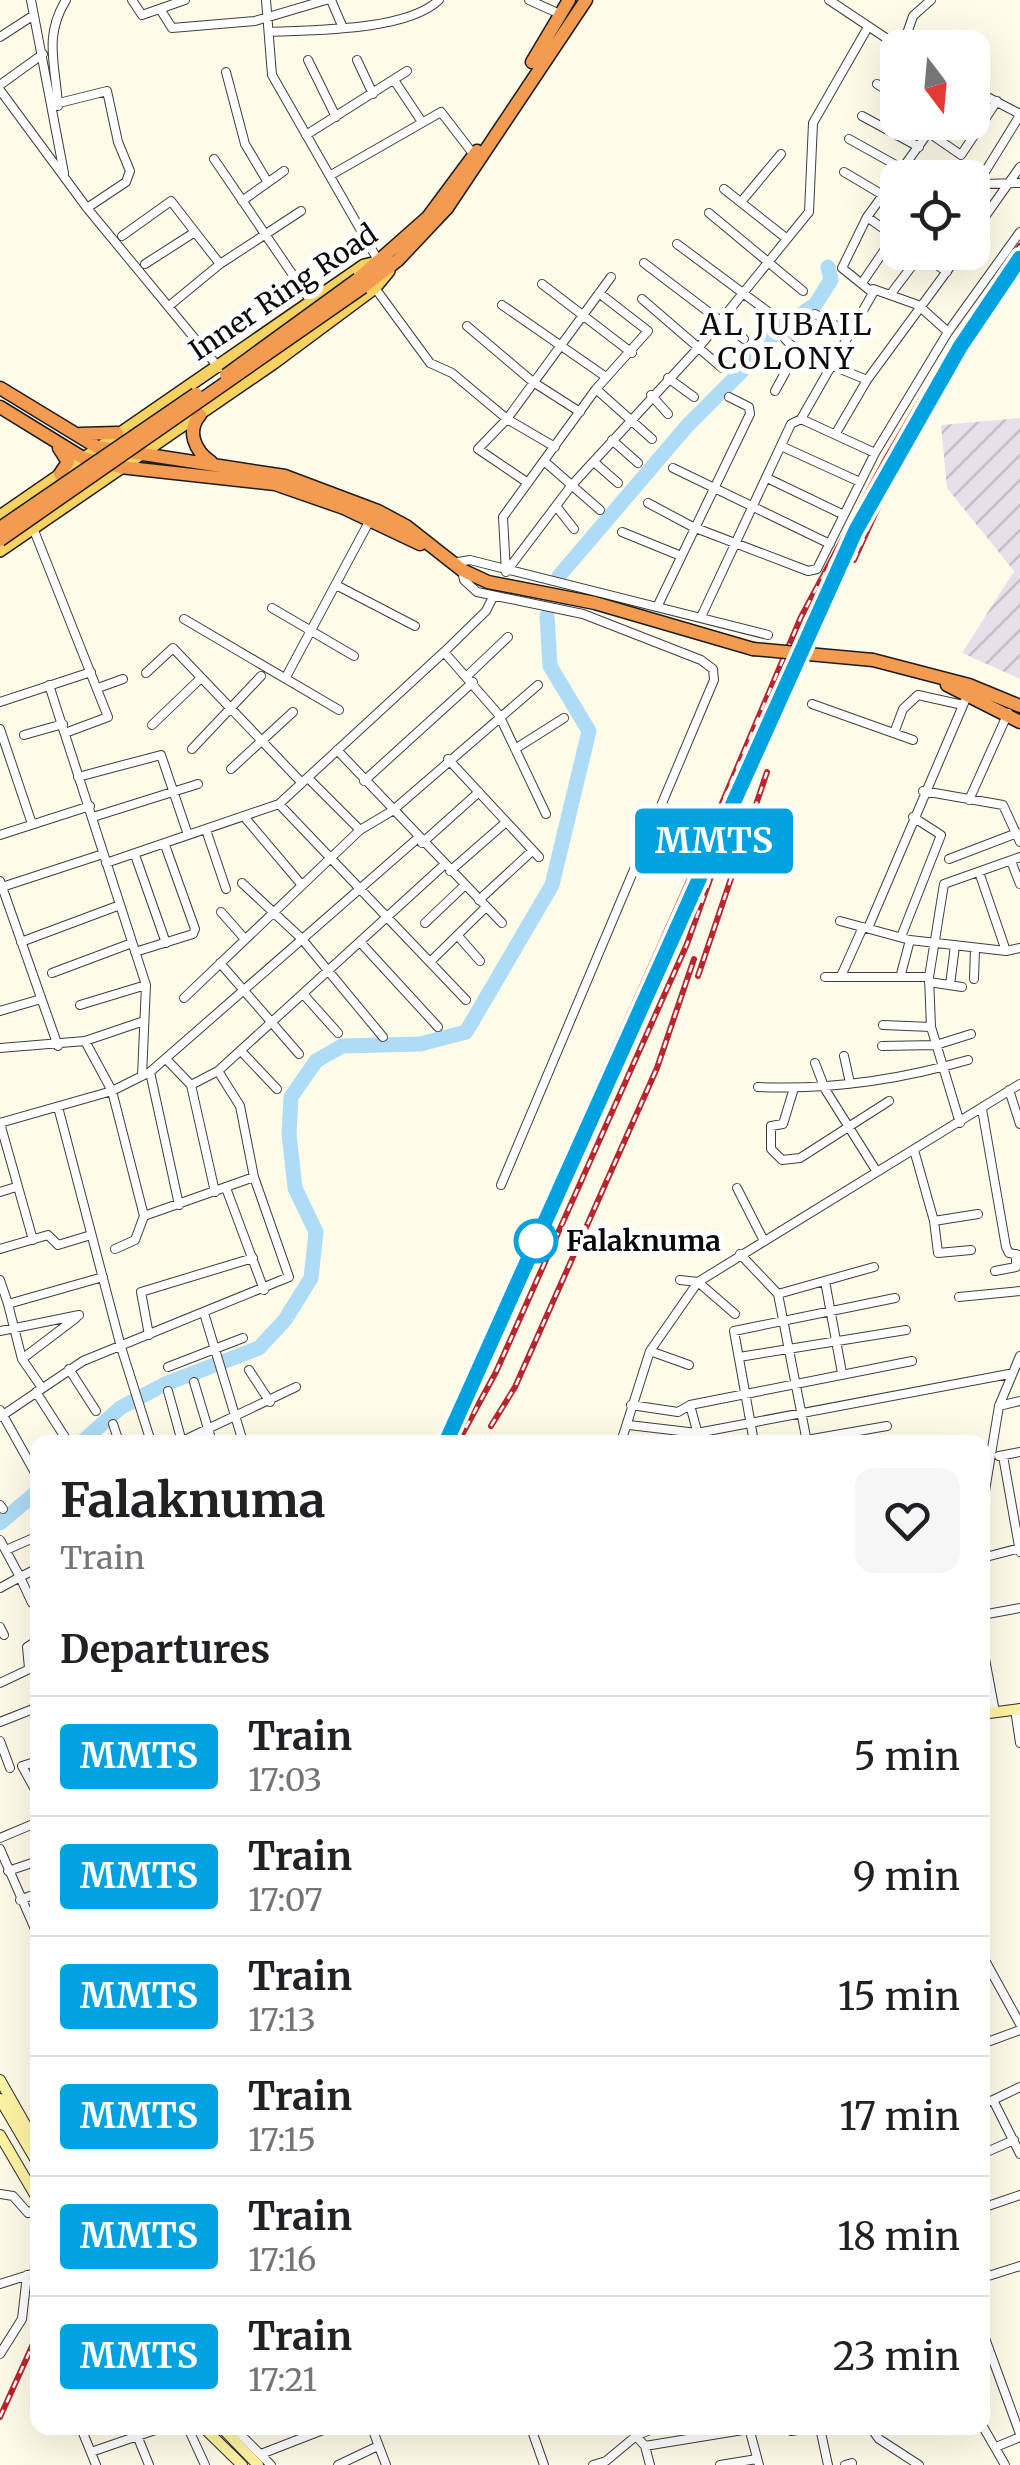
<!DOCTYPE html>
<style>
body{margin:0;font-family:Merriweather,serif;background:#f6f6f6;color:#202124;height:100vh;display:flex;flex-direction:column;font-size:38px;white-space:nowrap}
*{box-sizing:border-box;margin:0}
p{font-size:32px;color:#757577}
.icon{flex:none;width:55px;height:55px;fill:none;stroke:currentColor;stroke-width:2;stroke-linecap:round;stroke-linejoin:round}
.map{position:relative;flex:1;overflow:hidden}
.details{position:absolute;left:30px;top:1435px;width:960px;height:1000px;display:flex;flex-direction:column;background:#fff;border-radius:20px;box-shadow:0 10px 40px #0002}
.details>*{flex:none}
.badge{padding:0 20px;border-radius:8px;font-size:35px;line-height:65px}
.needle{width:65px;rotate:164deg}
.controls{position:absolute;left:880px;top:30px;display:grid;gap:20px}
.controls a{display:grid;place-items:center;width:110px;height:110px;border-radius:20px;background:#fff;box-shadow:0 10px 40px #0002;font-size:50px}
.map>.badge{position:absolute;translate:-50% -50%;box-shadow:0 0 0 5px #fff}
h2{padding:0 30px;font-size:38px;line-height:90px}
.round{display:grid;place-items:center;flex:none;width:105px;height:105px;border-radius:20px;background:#f6f6f6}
.overview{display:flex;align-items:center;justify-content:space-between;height:170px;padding:0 30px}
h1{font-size:48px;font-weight:700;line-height:75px}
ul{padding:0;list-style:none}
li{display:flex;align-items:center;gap:30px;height:120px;padding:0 30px;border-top:2px solid #e0e0e0}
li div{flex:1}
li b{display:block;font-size:38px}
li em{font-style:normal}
li .badge{min-width:110px;font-weight:700;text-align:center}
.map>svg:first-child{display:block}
.industrial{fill:url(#industrial-furrows)}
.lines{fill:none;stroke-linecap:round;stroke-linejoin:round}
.river{stroke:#aedbf5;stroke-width:15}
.street-casing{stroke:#3e3e3e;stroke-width:10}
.secondary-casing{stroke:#2d2d2d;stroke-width:12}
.primary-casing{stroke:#1c1c1c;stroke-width:14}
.highway-casing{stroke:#1c1c1c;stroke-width:15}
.street{stroke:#fff;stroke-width:8}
.secondary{stroke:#fff4a4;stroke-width:10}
.primary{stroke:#f8d260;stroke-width:11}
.highway{stroke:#f49b52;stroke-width:12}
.rail-casing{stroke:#b9252c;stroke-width:6}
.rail{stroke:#fff;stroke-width:2.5;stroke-dasharray:8;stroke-linecap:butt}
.highway-bridge-casing{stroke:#1c1c1c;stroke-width:15;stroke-linecap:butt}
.highway-bridge{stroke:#f49b52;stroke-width:12}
.line-casing{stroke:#fff;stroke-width:22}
.line{stroke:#00a3e0;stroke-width:15}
.stop-dot{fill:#fff;stroke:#00a3e0;stroke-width:5}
.labels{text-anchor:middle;stroke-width:10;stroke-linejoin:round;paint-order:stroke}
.street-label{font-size:28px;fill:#0b0b0b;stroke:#fff}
.stop-label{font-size:28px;font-weight:bold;fill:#0b0b0b;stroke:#fff;text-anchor:start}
.neighbourhood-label{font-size:30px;letter-spacing:2.5px;fill:#0b0b0b;stroke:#fff}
</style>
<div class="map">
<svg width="1020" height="2465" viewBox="0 0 1020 2465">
<defs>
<pattern id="industrial-furrows" width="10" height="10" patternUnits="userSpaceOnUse" patternTransform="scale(2.5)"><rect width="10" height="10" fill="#e9dfea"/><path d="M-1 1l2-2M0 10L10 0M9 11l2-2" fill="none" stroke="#c6bec7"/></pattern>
</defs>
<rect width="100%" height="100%" fill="#fffbe9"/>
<path class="industrial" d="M1020,418V679L962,653L1014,571L947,488L941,425Z"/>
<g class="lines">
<path class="river" d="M559,576L687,426L758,355L776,330L815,305L831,280L828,267
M82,1442L120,1408L165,1384L259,1348L285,1320L311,1278L316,1232L295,1188L289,1134L291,1097L316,1061L342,1046L420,1044L466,1032L552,885L589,731L550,666L547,616
M0,1523L38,1491"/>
<defs>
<path id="street" d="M31,0L64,173
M132,0L142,15L185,0
M266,0L272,75L379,262
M331,0L343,28
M529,0L562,15
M829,0L901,48
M160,9L172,28L255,21L326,0
M270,32C313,30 407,31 439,0
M0,37L34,15
M902,48L913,16L931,0
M308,60L336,117
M357,60L373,94
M226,72L245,144L267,181
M394,80L422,122
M877,84L898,97
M0,85L43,54
M972,89L1020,114
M0,90L87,208L219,368
M59,103L107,91L118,142L130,171L126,182L87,208
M58,106C56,66 43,37 66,0
M1020,115L980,180L983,184L1020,183
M862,116L919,147
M929,133L961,155L997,101
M306,135L407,71
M849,139L903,169
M214,159L312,303
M844,172L898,204
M331,175L441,112L474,155
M724,189L786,238
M242,201L284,171
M741,202L781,154
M709,213L803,291
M867,217L898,239
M195,232L220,264
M972,235L1020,167
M122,236L171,201L195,232L145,264
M677,244L771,314
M918,252L947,272
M644,263L744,339
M862,283L894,236
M542,284L632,353
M375,288L430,363L452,373L507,419L555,447
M873,289L918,305L948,332
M890,295L921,254
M642,299L722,368
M502,305L606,377
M169,306L220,264L301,211
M815,314L851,334
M467,326L533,382L580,412
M785,339L797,351L867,380L961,252
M668,378L694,397
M596,389L652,439
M775,391L797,351
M651,395L668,414
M836,433L867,380
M612,440L638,463
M781,446L860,482
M875,453L801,419L873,293L842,268L867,217L936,122
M544,461L600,510
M594,462L618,483
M673,468L830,544
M767,478L844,515
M528,483L478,449L507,419L611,277
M648,503L693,527L808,571L817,569L875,453L948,332L1020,232
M556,506L574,529
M33,528L108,717L65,733
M622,532L681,556
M452,563L470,560L768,635
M462,570L464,580L477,592L583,614L701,660L713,669L714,680L501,1185
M506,572L571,486L700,346L809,212L813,123L868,27
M506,572L503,517L596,389L648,331L599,293
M336,585L415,626
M658,605L750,414L749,407L729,397
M272,608L354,656
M701,617L791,424L801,419
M184,619L339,710
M444,652L499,715L546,814
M146,673L173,648L302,783
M467,676L508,637
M286,677L370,520
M49,685L146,985L142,1076
M98,688L123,679
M0,702L91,672
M812,704L913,740
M152,725L201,678
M0,729L32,824
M894,733L903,709L918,695L963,705
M24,735L63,724
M192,749L261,676
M515,749L564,718
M337,750L502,923
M448,759L539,857
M231,769L293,712
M78,777L161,755L188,835
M308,778L360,830
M364,781L473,682
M923,791L1003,805L1020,842
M969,800L1008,713
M279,804L466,1000
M93,817L198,784
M246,819L301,884
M206,830L226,889
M0,835L90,806
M422,843L479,792
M135,855L166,943
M949,859L1017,833
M1011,861L1020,884
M106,863L279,804L444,652L486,611L493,597
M450,871L505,823
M979,872L1006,951
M0,881L58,1046
M242,883L301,938L383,1037
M2,887L103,854
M479,900L532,851
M221,912L244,938
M840,921L910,940L1006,951L1020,948
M425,923L465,885
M868,928L967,696
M458,936L480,961
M901,937L941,835L913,817
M21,942L120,905
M360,942L438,1027
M135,952L193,934L195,929L165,845
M432,960L486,907
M220,963L299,1054
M52,973L132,943
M901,974L910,940
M841,976L863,927
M825,977H929
M974,979L975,949
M929,982L962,987
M950,985L955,946
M304,995L338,1033
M184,998L360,830L392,811L538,685
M80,1005L146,985
M0,1011L41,999
M883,1025L931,1027
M85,1041L144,1021
M882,1046L936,1045L971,1034
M0,1048L85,1041L112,1091L150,1072L179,1205
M241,1051L277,1089
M844,1056L850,1083
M166,1059L191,1085L215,1192
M815,1063L825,1089L877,1172
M150,1072L418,838
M191,1085L218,1071L445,864
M758,1087C830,1090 899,1080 968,1060
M794,1088L783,1124L771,1126V1149L782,1160L800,1158L889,1101
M1009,1090L1020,1124
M58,1107L121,1347L151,1442
M982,1109L1006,1247L1009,1253L1020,1255
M0,1123L112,1091L144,1216
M0,1123L33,1240
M960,1123L931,1027L929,977L944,884L1020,857
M914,1150L934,1221
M226,1188L264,1290
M737,1188L764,1241
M0,1192L16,1187
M0,1249L48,1235L58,1245L91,1235
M115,1249L135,1240L144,1216L254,1177
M971,1250L938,1253L934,1221L978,1214
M740,1254L778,1294L807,1442
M995,1271L1016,1267V1254
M0,1280L8,1304
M680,1280L698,1282L735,1314
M825,1281L842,1373
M778,1294L874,1267
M959,1297L1020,1291
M204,1313L243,1442
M0,1331L79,1315
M149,1335L141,1292L253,1258
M650,1351L689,1365
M739,1357L906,1330
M22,1359L76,1318
M168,1367L243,1338
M69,1369L96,1411
M249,1370L270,1402
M194,1382L212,1442
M42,1388L22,1359L8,1304L103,1277
M168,1391L182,1442
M36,1392L68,1442
M631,1405L678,1412L690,1405L912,1361
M690,1405L700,1442
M999,1406L1020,1401
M0,1410L38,1478
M0,1417L83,1361L289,1277L254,1177L240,1106L218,1071
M113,1424L119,1442
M629,1425L697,1433L1009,1374
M180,1442L296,1387
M621,1442L650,1351L698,1282L1020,1084
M754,1442L734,1331L895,1298
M795,1442L887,1426
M999,1456L1020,1452
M1003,1456L1020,1552
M0,1505L3,1509
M982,1509L999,1406L1020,1356
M0,1540L20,1577L0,1588
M6,1550L38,1536
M982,1558L1020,1548
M38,1568L20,1577L32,1603L38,1605
M982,1615L1020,1608
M0,1627L4,1635
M982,1643L995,1712
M29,1668L27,1647L38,1640
M0,1683L38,1665
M1015,1709L1020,1743
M0,1722L38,1707
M0,1741L10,1768
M38,1761L22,1766L38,1795
M0,1838L38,1822
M0,1849L38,1936
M8,1871L38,1861
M20,1900L38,1893
M982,1955L1020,2024
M982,2044L1020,2030
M993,2100L1020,2087
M982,2104L993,2100L1020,2154
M982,2154L1014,2140
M0,2194L13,2196L28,2213L38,2207
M982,2208L1020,2195
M982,2278L1020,2266
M0,2284L38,2272
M982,2330L1020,2434
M0,2354L22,2319L27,2275
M982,2425L1005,2465
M81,2428L96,2465
M134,2428L149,2465
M188,2428L205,2465
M234,2428L271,2465
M372,2428L386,2465
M531,2428L544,2465
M630,2428L636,2436L654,2428
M749,2428L759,2465
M820,2428L828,2465
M871,2428L879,2439L919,2465
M791,2431L811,2428
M645,2446L650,2465
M996,2447L1020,2437
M91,2452L161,2428
M261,2454L328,2428
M338,2465L378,2446
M593,2465L606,2461L636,2436L645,2446L749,2429
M720,2465L757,2459
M845,2465L852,2463"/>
<path id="secondary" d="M982,1714L1020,1709
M0,2080L38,2147
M0,2099L38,2164
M0,2135L38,2200
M204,2428L242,2465
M222,2428L258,2465"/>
<path id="primary" d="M0,516L364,265L377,262
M0,551L274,363L375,288L389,271"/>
<path id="highway" d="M532,62L569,0
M358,279L428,217L477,151
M363,287L398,260L447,208L586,0
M0,388L97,447L285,476L378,511L406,526L462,570L488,582L595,603L753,649
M0,407L83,458L120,467L275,484L344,508L420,544
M200,415C186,431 195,451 211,462
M80,434L117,433
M59,448L68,462L60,474
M873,660L969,685L1020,706
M947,685L1020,722"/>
</defs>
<use href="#street" class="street-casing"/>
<use href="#secondary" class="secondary-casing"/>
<use href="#primary" class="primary-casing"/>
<use href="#highway" class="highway-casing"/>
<use href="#street" class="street"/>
<use href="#secondary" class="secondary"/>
<use href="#primary" class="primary"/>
<use href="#highway" class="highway"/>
<defs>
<path id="rail" d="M854,560L895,470
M698,976L767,772
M491,1426L515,1387L657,1068L694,959
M439,1442L692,874L801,617L887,457L955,342L1020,246
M458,1442L496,1372L687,944L734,812L855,546
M0,2417L38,2333"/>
</defs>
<use href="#rail" class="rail-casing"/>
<use href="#rail" class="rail"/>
<defs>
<path id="highway-bridge" d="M226,375L358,279
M0,528L196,394
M0,540L363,287
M753,649L873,660"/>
</defs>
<use href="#highway-bridge" class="highway-bridge-casing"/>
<use href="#highway-bridge" class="highway-bridge"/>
</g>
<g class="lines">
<defs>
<path id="line" d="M446,1442L856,530L960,347L1020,258"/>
</defs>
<use href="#line" class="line-casing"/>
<use href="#line" class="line"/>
</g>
<circle class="stop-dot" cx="536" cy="1241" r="20"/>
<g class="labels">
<g class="street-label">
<text transform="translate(283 292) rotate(-34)" y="10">Inner Ring Road</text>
</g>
<g class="stop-label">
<text x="566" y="1251">Falaknuma</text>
</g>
<g class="neighbourhood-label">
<text x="787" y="335">AL JUBAIL<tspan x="787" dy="34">COLONY</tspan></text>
</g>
</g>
</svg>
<div class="controls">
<a><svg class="needle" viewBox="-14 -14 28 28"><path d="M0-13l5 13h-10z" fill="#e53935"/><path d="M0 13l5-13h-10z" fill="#757577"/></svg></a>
<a><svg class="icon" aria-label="locate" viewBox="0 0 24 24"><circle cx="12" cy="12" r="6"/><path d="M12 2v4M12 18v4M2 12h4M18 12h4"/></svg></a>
</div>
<b class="badge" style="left:714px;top:841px;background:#00a3e0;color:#fff">MMTS</b>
<section class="details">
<div class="overview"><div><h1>Falaknuma</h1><p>Train</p></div><a class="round"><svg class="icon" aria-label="heart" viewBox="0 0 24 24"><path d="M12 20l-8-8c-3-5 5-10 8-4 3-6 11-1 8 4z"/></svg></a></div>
<h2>Departures</h2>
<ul>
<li><span class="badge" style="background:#00a3e0;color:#fff">MMTS</span><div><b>Train</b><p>17:03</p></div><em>5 min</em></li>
<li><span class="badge" style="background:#00a3e0;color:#fff">MMTS</span><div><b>Train</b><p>17:07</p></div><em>9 min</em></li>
<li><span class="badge" style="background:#00a3e0;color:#fff">MMTS</span><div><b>Train</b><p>17:13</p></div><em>15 min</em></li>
<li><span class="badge" style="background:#00a3e0;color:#fff">MMTS</span><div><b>Train</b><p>17:15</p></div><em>17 min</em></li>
<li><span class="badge" style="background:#00a3e0;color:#fff">MMTS</span><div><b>Train</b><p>17:16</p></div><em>18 min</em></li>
<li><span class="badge" style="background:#00a3e0;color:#fff">MMTS</span><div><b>Train</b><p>17:21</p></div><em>23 min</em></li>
</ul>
</section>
</div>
